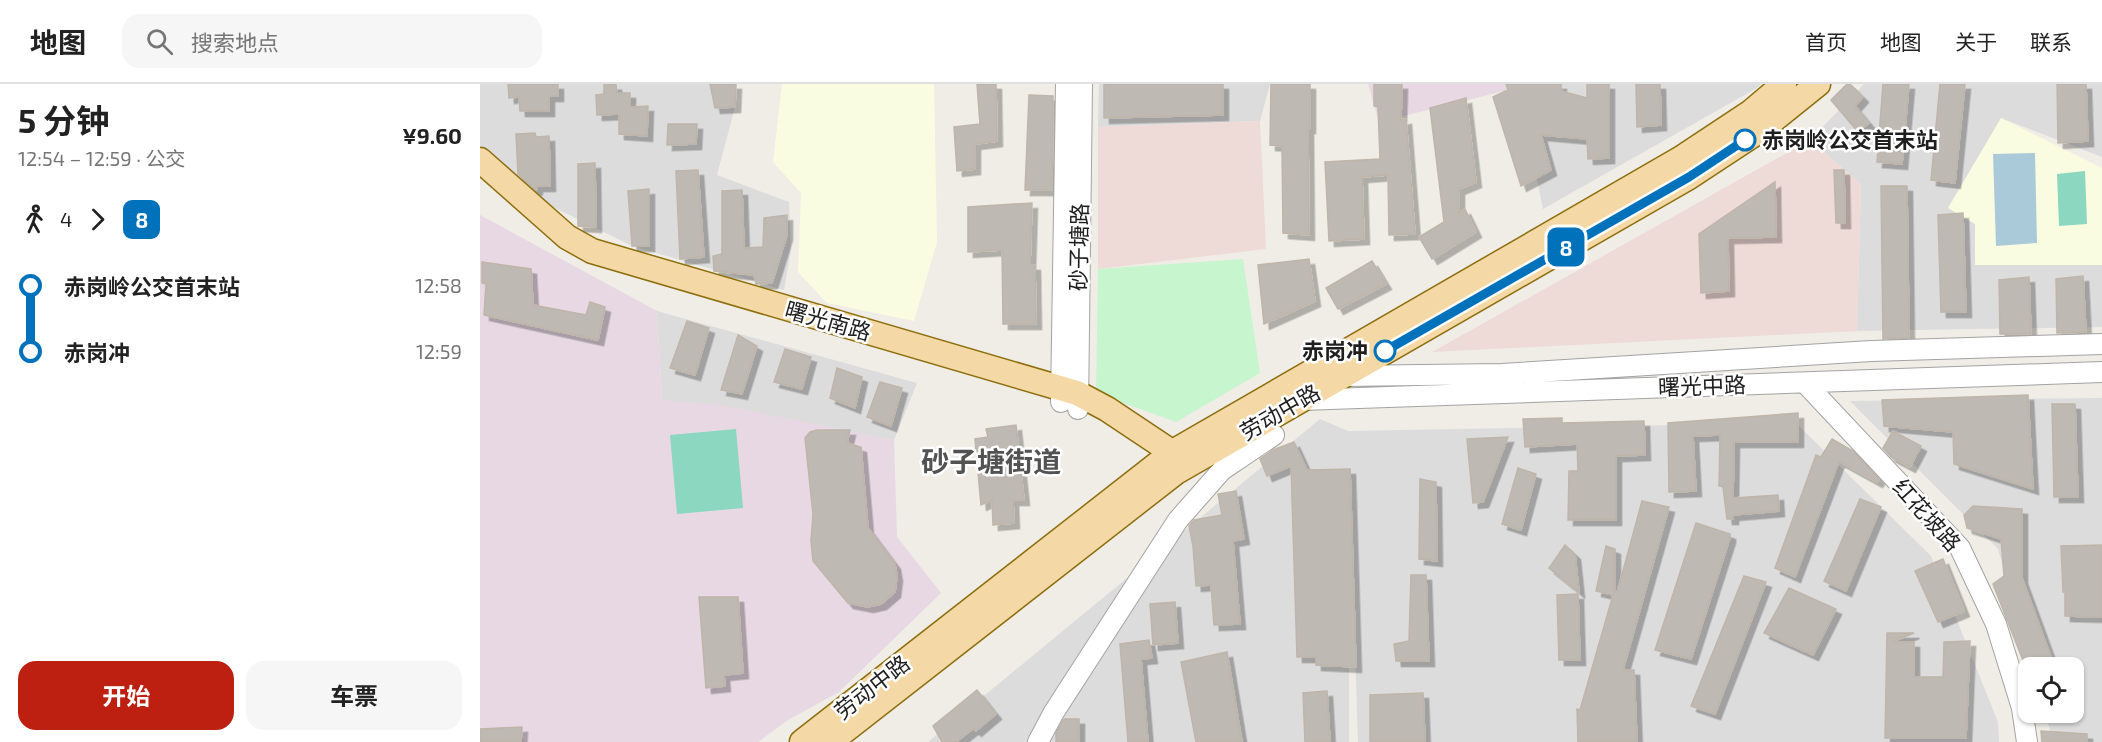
<!DOCTYPE html>
<html lang="zh">
<meta charset="utf-8">
<style>
body{margin:0;font-family:"Exo 2","Noto Sans SC",sans-serif;background:#f6f6f6;color:#222;height:100vh;display:flex;flex-direction:column;font-size:22px;white-space:nowrap}
*{box-sizing:border-box;margin:0}
p{font-size:20px;color:#767676}
.icon{flex:none;width:33px;height:33px;fill:none;stroke:currentColor;stroke-width:2;stroke-linecap:round;stroke-linejoin:round}
.map{position:relative;flex:1;overflow:hidden}
.drawer{display:flex;flex-direction:column;background:#fff;width:480px}
.drawer>*{flex:none}
.badge{padding:0 12px;border-radius:9px;font-size:21px;line-height:39px}
.tools{position:absolute;left:1538px;top:573px;display:grid;gap:12px}
.tools a{display:grid;place-items:center;width:66px;height:66px;border-radius:12px;background:#fff;box-shadow:0 2px 4px #0004;font-size:30px}
.map>.badge{position:absolute;translate:-50% -50%;box-shadow:0 0 0 3px #fff}
.legs{display:flex;align-items:center;gap:9px;height:66px;padding:0 18px;font-size:20px}
.legs p{margin-inline-start:auto}
.head{display:flex;align-items:center;justify-content:space-between;height:102px;padding:0 18px}
h1{font-size:33px;font-weight:700;line-height:45px}
.primary-button{display:flex;gap:12px;margin-top:auto;padding:12px 18px}
.primary-button a{flex:1;height:69px;border-radius:18px;background:#bd2011;color:#fff;font-size:24px;font-weight:700;line-height:69px;text-align:center}
.primary-button a+a{background:#f6f6f6;color:#222}
ul{padding:0 18px;list-style:none}
li{display:flex;align-items:center;gap:21px;height:66px;font-size:22px}
li i{display:grid;place-items:center;width:9px;height:100%;margin:0 8px;background:currentColor}
li i::after{content:'';width:15px;height:15px;margin:-8px;border:4px solid;border-radius:50%;background:#fff}
li p{margin-inline-start:auto}
li:first-child i{background:linear-gradient(#0000 50%,currentColor 0)}
li:last-child i{background:linear-gradient(currentColor 50%,#0000 0)}
header{display:flex;align-items:center;gap:36px;box-sizing:border-box;height:84px;padding:0 30px;background:#fff;border-bottom:2px solid #e0e0e0}
header strong{font-size:28px}
nav{display:flex;gap:33px;margin-inline-start:auto;font-size:21px}
.search{width:420px;height:54px;background:#f6f6f6;display:flex;align-items:center;gap:15px;box-sizing:border-box;padding:0 21px;border-radius:18px;color:#767676;font-size:22px}
main{display:flex;flex:1;min-height:0}
.map>svg:first-child{display:block}
.residential{fill:#dddcdc}
.commercial{fill:#eedad7}
.industrial{fill:#e7d8e3}
.education{fill:#fafce1}
.park{fill:#c7f5ce}
.pitch{fill:#8bd7c0}
.water{fill:#aacad9}
.building{fill:#bfb9b3;stroke:#bfb5a9;stroke-width:1.5;filter:url(#shadow)}
.lines{fill:none;stroke-linecap:round;stroke-linejoin:round}
.minor-casing{stroke:#a3a3a3;stroke-width:22}
.major-casing{stroke:#8d6e0d;stroke-width:27}
.minor{stroke:#fff;stroke-width:20}
.major{stroke:#f4d9a6;stroke-width:24}
.line-1-casing{stroke:#fff;stroke-width:14}
.line-1{stroke:#0072bc;stroke-width:9}
.stop-1-dot{fill:#fff;stroke:#0072bc;stroke-width:3}
.labels{text-anchor:middle;stroke-width:5;stroke-linejoin:round;paint-order:stroke}
.stop-label{font-size:22px;font-weight:bold;fill:#1f1f1f;stroke:#fff;text-anchor:start}
.street-label{font-size:22px;fill:#1f1f1f;stroke:#fff}
.district-label{font-size:28px;font-weight:bold;fill:#525252;stroke:#fff}
</style>
<header>
<strong>地图</strong>
<div class="search"><svg class="icon" aria-label="search" viewBox="0 0 24 24"><circle cx="10" cy="10" r="6"/><path d="M15 15l6 6"/></svg>搜索地点</div>
<nav><a>首页</a><a>地图</a><a>关于</a><a>联系</a></nav>
</header>
<main>
<section class="drawer">
<div class="head"><div><h1>5 分钟</h1><p>12:54 – 12:59 · 公交</p></div><b>¥9.60</b></div>
<div class="legs"><svg class="icon" aria-label="walk" viewBox="0 0 24 24"><circle cx="13" cy="4" r="2"/><path d="M13 8l-2 6 4 7M11 14l-3 7M7 12l3-4h3l4 4"/></svg>4<svg class="icon" aria-label="forward" viewBox="0 0 24 24"><path d="M9 5l7 7-7 7"/></svg><b class="badge" style="background:#0072bc;color:#fff">8</b></div>
<ul>
<li><i style="color:#0072bc"></i><b>赤岗岭公交首末站</b><p>12:58</p></li>
<li><i style="color:#0072bc"></i><b>赤岗冲</b><p>12:59</p></li>
</ul>
<div class="primary-button"><a>开始</a><a>车票</a></div>
</section>
<div class="map">
<svg width="1622" height="658" viewBox="0 0 1622 658">
<defs>
<filter id="shadow"><feDropShadow dx="5.5" dy="5.5" stdDeviation="0" flood-color="#0004"/></filter>
</defs>
<rect width="100%" height="100%" fill="#efede6"/>
<path class="residential" d="M0,0H256L255,23L237,91L309,118L311,165L304,206L152,162L65,119L0,61Z
M619,0H790L780,37L618,43Z
M1037,0H1281L1277,4L1063,125Z
M1384,0H1622V73L1521,34L1495,140L1496,181H1622V243L1377,247L1381,100L1330,56Z
M177,227L437,299L414,356L182,316Z
M1622,314V658H1570V647L1565,629L1593,628V584L1552,583L1518,465L1370,317Z
M840,335L868,347L1316,339L1451,472L1518,638L1519,658H878L869,378V658H448Z"/>
<path class="commercial" d="M780,37L786,165L618,185V43Z
M1330,56L1381,100L1377,247L952,268Z"/>
<path class="industrial" d="M888,0H1027L1028,6L899,38Z
M0,131L177,227L182,316L241,321L414,356L417,453L461,509L359,608L308,636L278,658H0Z"/>
<path class="education" d="M302,0H454L457,158L434,237L347,219L318,188L321,109L293,78Z
M1521,34L1622,84V181H1495V140L1468,124Z"/>
<path class="park" d="M763,175L780,289L696,338L616,309L618,185Z"/>
<path class="pitch" d="M1605,87L1607,140L1579,142L1577,90Z
M256,345L263,424L197,430L190,351Z"/>
<path class="water" d="M1555,69L1557,159L1516,162L1513,70Z"/>
<path class="building" d="M28,0H78V12H69V27H40L39,13L29,14Z
M124,0L136,1L137,9H150V23L168,22L167,52L139,50V30L117,31L116,11L124,10Z
M230,0H256L255,23L235,24Z
M497,0H516L517,57L495,60V85L477,87L474,43L500,40Z
M624,0H743V31L624,34Z
M791,0H830V44H828L829,151L803,149L802,62L790,61Z
M894,0H922L921,36L926,35L935,150L909,151L908,91L882,93L884,155L849,157L845,78L900,75L898,23L894,22Z
M1026,0H1081V7L1107,14V0H1129V74L1108,75L1107,55L1061,51L1071,86L1041,102L1013,13L1028,6Z
M1156,0H1180L1181,41L1157,43Z
M1367,0H1370L1383,13L1375,22L1389,39L1378,48L1351,16Z
M1403,0H1429L1422,80L1397,78Z
M1460,0H1485L1475,99L1451,96Z
M1577,0H1606L1608,57L1578,59Z
M549,11L573,12L572,106H545Z
M986,14L996,98L979,105V129L985,125L996,148L952,175L939,153L964,138L950,24Z
M188,40H217L216,60L187,61Z
M55,49L56,53L69,52L70,102H57V105L55,106L38,90L36,50Z
M115,79L116,143L98,142V80Z
M218,86L224,173L200,175L196,87Z
M1354,86H1364L1365,139H1356Z
M1295,98L1296,153L1248,154L1249,207L1221,209L1219,150Z
M1401,102H1427L1429,254L1403,255Z
M169,105V162H152L148,107Z
M262,106L264,164L283,163L284,134L307,131V151L292,199L276,200L274,191L234,187L233,172L242,170V107Z
M552,119L550,181H555L556,240H523L522,166L488,168V123Z
M1483,129L1486,228H1461L1458,131Z
M829,175L835,217L784,240L778,181Z
M892,177L906,200L858,225L846,204Z
M2,178L51,185L53,221L106,231L110,218L125,223L118,256L4,231L6,200L2,199Z
M1603,192L1606,248L1577,249L1576,195Z
M1549,193L1551,250H1520L1519,196Z
M207,237L229,244L215,291L190,284Z
M258,251L277,262L262,310L241,306Z
M305,265L331,273L322,305L294,298Z
M357,284L382,293L375,324L350,314Z
M400,298L422,304L411,342L387,333Z
M1548,311L1553,405L1474,380L1473,348L1404,342L1402,316Z
M1572,320H1595L1598,413H1574Z
M1318,329V358H1254L1253,414L1298,411L1299,427L1253,431V435H1247L1243,403L1239,402L1240,351L1213,352L1216,407L1189,408L1188,339Z
M1082,334V339L1164,337L1165,371L1136,372V436H1088L1089,387H1098L1097,360L1045,363L1043,335Z
M536,341L544,416H533L534,439L513,441L512,416L501,421L495,355L508,353L506,345Z
M337,346H370L367,359L381,363L388,444L415,480L417,492L415,508L401,520L388,523L368,519L333,477L331,457L333,430L325,354L330,348Z
M1413,347L1441,362L1430,383L1411,373L1403,364Z
M1028,353L1003,418L993,419L987,355Z
M1352,355L1373,367L1399,395L1397,398L1359,377L1315,493L1295,484L1336,371L1341,373Z
M814,358L827,386L870,385L876,583L836,581V573H817L811,382L787,392L780,375L793,366Z
M1038,384L1056,390L1041,446L1022,440Z
M940,395L956,398L957,477L939,475Z
M756,407L764,455L753,457L760,540L734,541L731,501L716,502L713,462L709,442L714,436L742,431L738,410Z
M1380,415L1401,423L1366,507L1344,497Z
M1162,417L1189,423L1143,586H1154L1157,658H1098L1097,625L1100,626L1133,511L1116,507L1126,462L1135,465V508L1137,509Z
M1493,422L1542,425V494L1575,584H1546L1513,500L1524,492L1521,455L1487,444L1484,431Z
M1216,439L1250,450V454L1211,575L1175,566Z
M1085,461L1095,470L1099,508L1069,484Z
M1622,461V533L1585,532V508H1583L1581,462Z
M1463,475L1484,527L1458,538L1435,487Z
M931,491H946L949,577H916L914,560L929,557Z
M1264,492L1286,498L1235,630L1211,622Z
M1309,504L1356,525L1333,571L1284,549Z
M1098,510L1100,576H1079L1077,511Z
M219,513H258L263,589L244,591L245,602L226,604Z
M695,518L698,559L673,561L670,520Z
M1407,549H1434L1412,558H1434V593H1463L1464,558L1490,557L1486,654H1405Z
M669,556L672,574L661,575L668,658H648L640,560Z
M747,568L762,658H716L701,578Z
M497,606L516,630L496,647L494,644L476,658H462L453,642Z
M847,607L850,658H825L823,609Z
M943,609L945,658H890V611Z
M584,635H599V658H576V649Z
M42,643L41,658H0V645Z
M1561,647L1607,650V658H1562Z"/>
<g class="lines">
<defs>
<path id="minor" d="M861,292L1022,290L1391,267L1622,260
M1325,299L1480,464L1516,540L1542,624L1547,658
M821,316L1622,288
M581,318L586,0
M598,325L602,0
M558,658L574,628L698,436L742,386L794,351"/>
<path id="major" d="M0,76L87,153L112,167L597,309L627,325L705,377
M322,658L693,368L1200,75L1271,28L1304,0
M350,658L696,388L1209,93L1282,45L1338,0"/>
</defs>
<use href="#minor" class="minor-casing"/>
<use href="#major" class="major-casing"/>
<use href="#minor" class="minor"/>
<use href="#major" class="major"/>
</g>
<g class="lines">
<defs>
<path id="line-1" d="M905,267L1209,93L1265,56"/>
</defs>
<use href="#line-1" class="line-1-casing"/>
<use href="#line-1" class="line-1"/>
</g>
<g class="stop-1-dot">
<circle cx="1265" cy="56" r="10"/>
<circle cx="905" cy="267" r="10"/>
</g>
<g class="labels">
<g class="stop-label">
<text x="1282" y="64">赤岗岭公交首末站</text>
<text x="888" y="275" text-anchor="end">赤岗冲</text>
</g>
<g class="street-label">
<text transform="translate(599 163) rotate(-89)" y="8">砂子塘路</text>
<text transform="translate(348 237) rotate(16)" y="8">曙光南路</text>
<text transform="translate(1222 302) rotate(-2)" y="8">曙光中路</text>
<text transform="translate(800 328) rotate(-30)" y="8">劳动中路</text>
<text transform="translate(1447 431) rotate(48)" y="8">红花坡路</text>
<text transform="translate(392 603) rotate(-38)" y="8">劳动中路</text>
</g>
<g class="district-label">
<text x="511" y="388">砂子塘街道</text>
</g>
</g>
</svg>
<div class="tools">
<a><svg class="icon" aria-label="locate" viewBox="0 0 24 24"><circle cx="12" cy="12" r="6"/><path d="M12 2v4M12 18v4M2 12h4M18 12h4"/></svg></a>
</div>
<b class="badge" style="left:1086px;top:163px;background:#0072bc;color:#fff">8</b>
</div>
</main>
